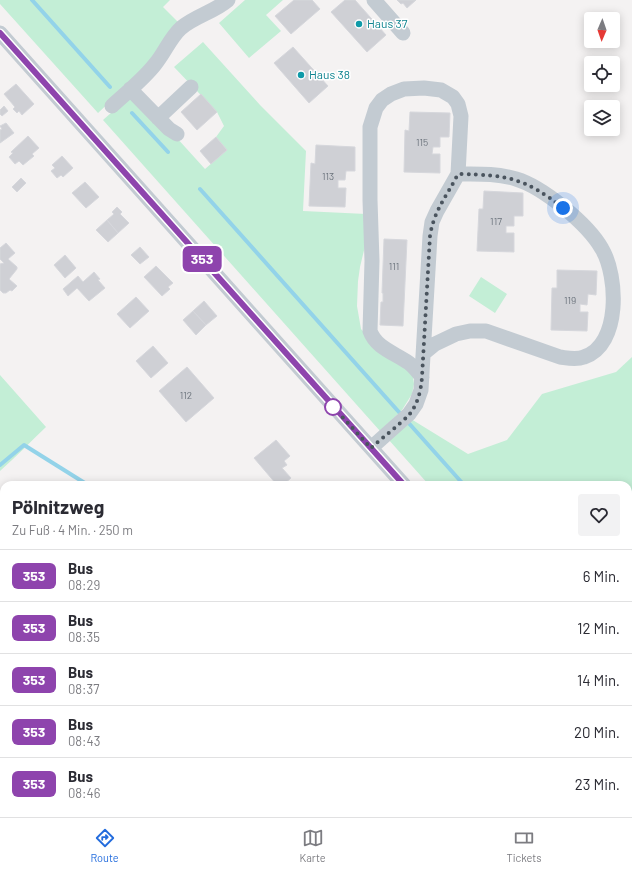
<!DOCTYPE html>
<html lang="de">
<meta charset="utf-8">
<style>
body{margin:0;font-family:Barlow,sans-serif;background:#f2f2f3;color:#2b2b33;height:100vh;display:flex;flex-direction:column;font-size:15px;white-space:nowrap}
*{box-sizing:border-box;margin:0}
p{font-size:13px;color:#7c7c81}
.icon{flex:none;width:22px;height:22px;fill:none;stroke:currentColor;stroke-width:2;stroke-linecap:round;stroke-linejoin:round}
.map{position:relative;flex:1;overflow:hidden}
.side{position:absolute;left:0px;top:481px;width:632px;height:336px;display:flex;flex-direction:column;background:#fff;border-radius:12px 12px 0 0;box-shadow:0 2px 10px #0003}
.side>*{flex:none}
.badge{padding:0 8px;border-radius:6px;font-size:14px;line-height:26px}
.needle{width:26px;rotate:182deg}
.tools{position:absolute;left:584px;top:12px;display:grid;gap:8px}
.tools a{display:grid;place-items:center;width:36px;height:36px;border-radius:4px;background:#fff;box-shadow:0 2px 10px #0003;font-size:20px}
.you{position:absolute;width:20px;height:20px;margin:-10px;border:3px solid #fff;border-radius:50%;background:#1a73e8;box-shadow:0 0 0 6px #1a73e833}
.map>.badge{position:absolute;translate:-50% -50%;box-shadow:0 0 0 2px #fff}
.round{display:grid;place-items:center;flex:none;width:42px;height:42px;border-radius:4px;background:#f2f2f3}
.summary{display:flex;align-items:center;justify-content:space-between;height:68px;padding:0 12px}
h1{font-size:19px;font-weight:700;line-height:30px}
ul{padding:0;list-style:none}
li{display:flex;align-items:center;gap:12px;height:52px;padding:0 12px;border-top:1px solid #e1e1e2}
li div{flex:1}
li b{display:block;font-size:15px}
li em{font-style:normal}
li .badge{min-width:44px;font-weight:700;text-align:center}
.tabs{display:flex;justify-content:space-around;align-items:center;height:56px;border-top:1px solid #e1e1e2;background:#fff;font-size:11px;color:#7c7c81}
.tabs a{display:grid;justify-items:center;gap:2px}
.tabs .on{color:#236cdd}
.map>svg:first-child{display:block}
.green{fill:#c3eed6}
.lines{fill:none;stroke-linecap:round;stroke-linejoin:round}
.stream{stroke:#93d3e9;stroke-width:4}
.building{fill:#cfd0d5;stroke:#d6d7dc}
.minor{stroke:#c3cbd2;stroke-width:15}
.line-casing{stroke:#fff;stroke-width:9}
.line{stroke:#8e44ad;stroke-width:6}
.walk{stroke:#4a545e;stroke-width:4;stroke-dasharray:0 7.2}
.culture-dot{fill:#0f9aa8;stroke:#fff;stroke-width:1.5}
.stop-dot{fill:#fff;stroke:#8e44ad;stroke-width:2}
.labels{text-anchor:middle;stroke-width:3;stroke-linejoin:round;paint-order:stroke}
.number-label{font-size:10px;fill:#6b737c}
.culture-label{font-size:12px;fill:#0d838f;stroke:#fff;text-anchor:start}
</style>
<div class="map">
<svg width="632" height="817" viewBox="0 0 632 817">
<rect width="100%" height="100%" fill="#f4f2f2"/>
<path class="green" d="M0,0H170L163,7L180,24L150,64L98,113L0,4Z
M245,0H283L266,15L281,31L249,58L219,23Z
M203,42L260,105L306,151L303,211L366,214V242L360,267L358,281L357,306L361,329L377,347L402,363L413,376L414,384L412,394L402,410L380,431L103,120L130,96L176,137L205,169L227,150L216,137L224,126L217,112L174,67Z
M481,277L507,294L495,313L469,296Z
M632,357V731L628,727V485H429L388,439L411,419L468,454L507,440L542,394L616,372Z
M0,375L46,427C30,442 16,457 0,471Z
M0,554L4,558V813H554L558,817H0Z
M632,802V817H613L618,813H628V805Z"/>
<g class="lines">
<path class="stream" d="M32,0L110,87
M132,113L168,152
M200,189L464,485
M0,465L24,445L88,485
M628,627L632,625
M328,817L335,813"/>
</g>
<path class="building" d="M294,0H312L320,9L291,34L275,16Z
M345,0H355L386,35L367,52L331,12Z
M397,0H416L407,8L403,3L401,4Z
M293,47L328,86L309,103L274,63Z
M16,84L34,104L22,115L19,111L17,113L13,109L15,107L4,94Z
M201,94L217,112L197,130L181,112Z
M4,106L8,111L2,116L0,114V110Z
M410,112L450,113L449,137H440V147H433L432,154H440V173L404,172L405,130L409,131Z
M6,123L14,133L0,143V130L2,129L0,126Z
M28,136L39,148L32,154L34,156L23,165L19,161L15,164L9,157L13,153L11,152Z
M216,137L227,150L211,164L200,151Z
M316,145L355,147V171H346L345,180H338V188H346L345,207L309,206L311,163L315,164Z
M62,156L73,168L63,177L61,175L57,178L51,171L55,168L52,165Z
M21,178L26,183L17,192L12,187Z
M85,182L99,197L86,208L72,193Z
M484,191L523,193V216H514V226H506V233H514V252L477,251L479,209H483Z
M117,207L122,212L120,214L129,223L118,233L107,220L114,214L112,212Z
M107,220L118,233L108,242L96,230Z
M384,239L407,240L403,326L380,325L381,302H383V293H382Z
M6,243L15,253L8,259L17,267V269L9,279L17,286L12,291L10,290L6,293H3L0,290V264L4,263L0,259V248Z
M140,247L149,257L140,264L131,255Z
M65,255L76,268L65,278L54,265Z
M156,266L173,283L168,287L170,289L162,296L144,277Z
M557,270L597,271L596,295L588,294L587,305L580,304V312H588L587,331L551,330L552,288H557Z
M94,272L100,279L98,280L105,288L89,301L77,288L68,296L63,289L78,276L83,282Z
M136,297L149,311L130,328L117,314Z
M204,301L217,316L206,325L193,311Z
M193,311L206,325L196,335L183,320Z
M153,346L168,363L151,378L136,361Z
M187,367L214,398L186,422L159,391Z
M276,440L290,456L284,461L287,465L282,468L291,478L283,485H277L254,458Z"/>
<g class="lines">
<path class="minor" d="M374,0L403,33
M0,33L404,485
M130,89L169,129L177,134
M112,106C126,93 145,78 156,63C165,52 170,38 181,28C195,16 214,12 228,0
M158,118L191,87
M424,353L435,344L456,334L470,331H486L560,357C568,358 576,360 584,357C621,345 618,276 602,249C588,224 543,187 516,179C497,173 477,174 458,174
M371,448L409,414L416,404L421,390L430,236L432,222L437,211L458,174L461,116L458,104L453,97L441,90L424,88L404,89L391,94L382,100L376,108L370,127V200L372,261L370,331C376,348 395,353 409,363C414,367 418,372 422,377
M628,737L632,741"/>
</g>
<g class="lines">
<defs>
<path id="line" d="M0,33L404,485"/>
</defs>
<use href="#line" class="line-casing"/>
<use href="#line" class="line"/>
<path class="walk" d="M333,407L371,448C382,438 399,425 409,415C418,404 421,390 422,377L430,236C434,210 447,196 458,174C506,175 524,177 563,208"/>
</g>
<g class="culture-dot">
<circle cx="359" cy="24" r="4"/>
<circle cx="301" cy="75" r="4"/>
</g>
<circle class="stop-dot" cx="333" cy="407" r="8"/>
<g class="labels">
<g class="number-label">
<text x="422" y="146">115</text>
<text x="328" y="180">113</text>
<text x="496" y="225">117</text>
<text x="394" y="270">111</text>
<text x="570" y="304">119</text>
<text x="186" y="399">112</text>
</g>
<g class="culture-label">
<text x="367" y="28">Haus 37</text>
<text x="309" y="79">Haus 38</text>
</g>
</g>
</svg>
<div class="tools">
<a><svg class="needle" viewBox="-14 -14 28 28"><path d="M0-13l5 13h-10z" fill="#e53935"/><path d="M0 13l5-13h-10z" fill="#7c7c81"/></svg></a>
<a><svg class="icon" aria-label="locate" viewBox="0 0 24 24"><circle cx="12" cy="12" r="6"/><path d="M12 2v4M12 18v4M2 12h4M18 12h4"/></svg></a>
<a><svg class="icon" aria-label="layers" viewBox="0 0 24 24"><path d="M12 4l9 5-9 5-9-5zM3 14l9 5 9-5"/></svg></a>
</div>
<div class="you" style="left:563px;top:208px"></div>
<b class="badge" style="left:202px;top:259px;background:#8e44ad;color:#fff">353</b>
<section class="side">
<div class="summary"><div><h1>Pölnitzweg</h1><p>Zu Fuß · 4 Min. · 250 m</p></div><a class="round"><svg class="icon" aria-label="heart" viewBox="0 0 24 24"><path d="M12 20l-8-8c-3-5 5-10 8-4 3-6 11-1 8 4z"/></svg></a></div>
<ul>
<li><span class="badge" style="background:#8e44ad;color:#fff">353</span><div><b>Bus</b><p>08:29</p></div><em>6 Min.</em></li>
<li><span class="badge" style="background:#8e44ad;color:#fff">353</span><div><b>Bus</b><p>08:35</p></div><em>12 Min.</em></li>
<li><span class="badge" style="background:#8e44ad;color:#fff">353</span><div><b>Bus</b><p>08:37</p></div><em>14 Min.</em></li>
<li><span class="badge" style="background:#8e44ad;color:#fff">353</span><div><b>Bus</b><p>08:43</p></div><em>20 Min.</em></li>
<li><span class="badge" style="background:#8e44ad;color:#fff">353</span><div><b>Bus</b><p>08:46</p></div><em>23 Min.</em></li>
</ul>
</section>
</div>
<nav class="tabs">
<a class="on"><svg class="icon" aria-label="directions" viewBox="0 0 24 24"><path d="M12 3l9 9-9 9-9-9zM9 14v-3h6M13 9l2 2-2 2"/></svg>Route</a>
<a><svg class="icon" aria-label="map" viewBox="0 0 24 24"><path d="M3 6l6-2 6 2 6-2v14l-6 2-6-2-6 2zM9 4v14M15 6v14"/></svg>Karte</a>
<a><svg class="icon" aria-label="tickets" viewBox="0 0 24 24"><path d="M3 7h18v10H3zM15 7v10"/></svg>Tickets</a>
</nav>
